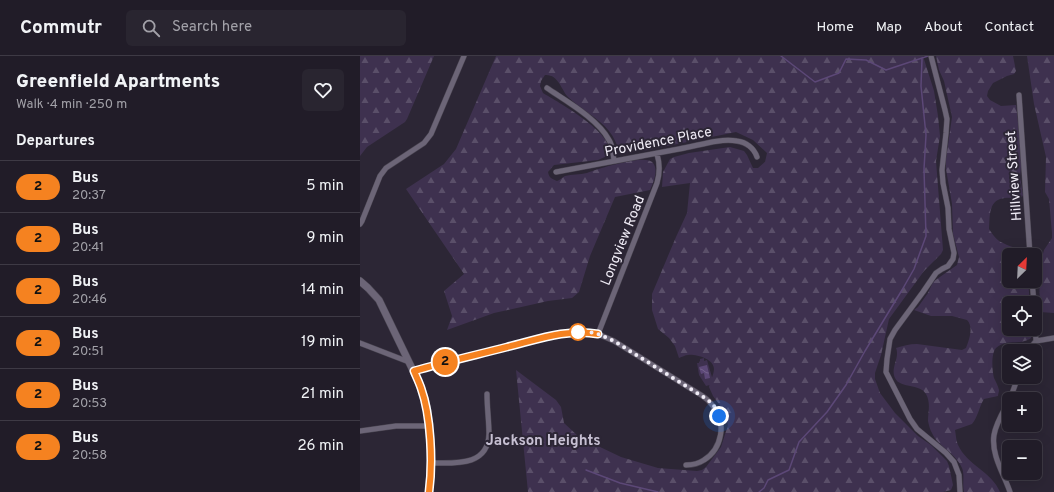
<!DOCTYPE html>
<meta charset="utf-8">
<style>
body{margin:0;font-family:Overpass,sans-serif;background:#292530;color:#f1f3f6;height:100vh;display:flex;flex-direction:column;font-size:15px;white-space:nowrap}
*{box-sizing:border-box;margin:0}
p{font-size:13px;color:#a2a1a8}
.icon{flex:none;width:22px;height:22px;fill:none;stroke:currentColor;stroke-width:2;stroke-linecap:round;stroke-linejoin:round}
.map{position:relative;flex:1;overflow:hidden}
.panel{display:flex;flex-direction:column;background:#211c28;width:360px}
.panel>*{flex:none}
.badge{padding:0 8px;border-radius:13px;font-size:14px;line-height:26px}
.needle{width:26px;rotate:24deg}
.fabs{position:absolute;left:642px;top:192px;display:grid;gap:8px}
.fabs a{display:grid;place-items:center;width:40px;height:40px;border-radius:6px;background:#211c28;box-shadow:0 4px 16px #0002,0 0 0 1px #3e3a45;font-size:20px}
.you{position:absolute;width:20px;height:20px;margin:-10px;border:3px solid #fff;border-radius:50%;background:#1a73e8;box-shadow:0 0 0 6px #1a73e833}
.map>.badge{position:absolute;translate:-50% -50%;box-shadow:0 0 0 2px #fff}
h2{padding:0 16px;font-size:15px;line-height:36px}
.round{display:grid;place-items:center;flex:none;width:42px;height:42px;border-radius:6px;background:#292530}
.summary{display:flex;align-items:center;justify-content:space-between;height:68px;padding:0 16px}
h1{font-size:19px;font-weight:800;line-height:30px}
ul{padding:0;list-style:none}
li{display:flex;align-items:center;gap:12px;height:52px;padding:0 16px;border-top:1px solid #3e3a45}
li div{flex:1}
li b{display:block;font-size:15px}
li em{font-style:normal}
li .badge{min-width:44px;font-weight:700;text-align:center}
header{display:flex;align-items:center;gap:24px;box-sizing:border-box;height:56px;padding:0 20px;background:#211c28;border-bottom:1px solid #3e3a45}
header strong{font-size:19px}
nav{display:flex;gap:22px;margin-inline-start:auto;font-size:14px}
.search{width:280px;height:36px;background:#292530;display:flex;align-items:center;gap:10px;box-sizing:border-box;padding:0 14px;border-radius:6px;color:#a2a1a8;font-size:15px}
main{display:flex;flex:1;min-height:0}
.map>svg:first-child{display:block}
.grass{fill:#3e314f}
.forest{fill:url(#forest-firs)}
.water{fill:url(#water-waves)}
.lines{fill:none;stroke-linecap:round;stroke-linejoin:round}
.stream{stroke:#5c4877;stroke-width:1.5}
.street-casing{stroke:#494450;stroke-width:6}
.secondary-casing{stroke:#494450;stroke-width:8}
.street{stroke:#6c6577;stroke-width:5}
.secondary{stroke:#6c6577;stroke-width:7}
.line-casing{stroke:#fff;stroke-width:9}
.line{stroke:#f58220;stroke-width:6}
.walk{stroke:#f0ecf6;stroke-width:4;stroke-dasharray:0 7.2}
.stop-dot{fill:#fff;stroke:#f58220;stroke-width:2}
.labels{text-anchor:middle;stroke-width:4;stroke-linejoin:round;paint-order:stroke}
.street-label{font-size:14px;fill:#f0ecf6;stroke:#2c2635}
.neighbourhood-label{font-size:15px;font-weight:bold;fill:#c7c0d3;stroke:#2c2635}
</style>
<header>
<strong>Commutr</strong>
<div class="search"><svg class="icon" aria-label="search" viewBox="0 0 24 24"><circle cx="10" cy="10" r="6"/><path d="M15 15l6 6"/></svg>Search here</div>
<nav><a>Home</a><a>Map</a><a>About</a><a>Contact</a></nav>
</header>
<main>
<section class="panel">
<div class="summary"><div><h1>Greenfield Apartments</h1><p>Walk · 4 min · 250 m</p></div><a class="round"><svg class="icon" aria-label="heart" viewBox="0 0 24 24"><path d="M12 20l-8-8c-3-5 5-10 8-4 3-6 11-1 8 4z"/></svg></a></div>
<h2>Departures</h2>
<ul>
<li><span class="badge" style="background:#f58220;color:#111">2</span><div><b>Bus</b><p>20:37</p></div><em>5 min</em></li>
<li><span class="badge" style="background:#f58220;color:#111">2</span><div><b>Bus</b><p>20:41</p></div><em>9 min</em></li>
<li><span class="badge" style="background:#f58220;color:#111">2</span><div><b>Bus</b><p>20:46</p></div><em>14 min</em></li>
<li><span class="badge" style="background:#f58220;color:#111">2</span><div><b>Bus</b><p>20:51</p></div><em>19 min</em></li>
<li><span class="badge" style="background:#f58220;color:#111">2</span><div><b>Bus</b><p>20:53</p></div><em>21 min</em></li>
<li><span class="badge" style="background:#f58220;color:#111">2</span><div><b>Bus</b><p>20:58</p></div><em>26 min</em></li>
</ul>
</section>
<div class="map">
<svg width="694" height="436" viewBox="0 0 694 436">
<defs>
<pattern id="forest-firs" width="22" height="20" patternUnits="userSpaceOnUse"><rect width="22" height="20" fill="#3e314f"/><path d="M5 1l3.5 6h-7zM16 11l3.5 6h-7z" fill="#5a4f69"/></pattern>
<pattern id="water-waves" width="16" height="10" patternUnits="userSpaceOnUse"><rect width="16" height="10" fill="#5c4877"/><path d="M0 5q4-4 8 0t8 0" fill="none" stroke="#74638b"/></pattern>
</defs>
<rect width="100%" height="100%" fill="#2c2635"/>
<path class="grass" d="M344,302V305L347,304L354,328L346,330L339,319L337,307H339V306L340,305V303Z"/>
<path class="forest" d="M0,0H74L47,63L45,66L7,91L0,100Z
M136,0H563L574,35L578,60L580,80L576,105L583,194L581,198L564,215L529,263L521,299L515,317V323L520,337L535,357L558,380L571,389L587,405L589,410L593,429L591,434L583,436H168L156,314L196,344L201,351L204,367L219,381L261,401L298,412L337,415L342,414L346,411L361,391L368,369L364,355L353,340L349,331C350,326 354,318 354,313C354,303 336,298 328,299C325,299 322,301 319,302L315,290L309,282L298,273L292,254V238L316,181L327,157L330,127L302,131L303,116L310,103L314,101L329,97L370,91L384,95L387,99L393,112H398L405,106L407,97L393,84L376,76L288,94L260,97C257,89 254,81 249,75C239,62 220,53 208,41C201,33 198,18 185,19L181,25L180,30L183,37C198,46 250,75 249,94C249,96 248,98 247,100L238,104L194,109L188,116C189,122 192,123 197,125C200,124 203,121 205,120C212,118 220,119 227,117C238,113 286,97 293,107C299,114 293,127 290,134L255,141L230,200L219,236L212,242L188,245L134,257L87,274L92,260L84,235L104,218L46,133L84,108L96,93Z
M576,0H653L656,15L654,18L647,20L633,27L628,35L627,40L630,44L641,50L656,49L662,100L660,121L663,139L662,141L659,142C654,142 646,141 640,143C628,147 630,163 629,173C633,179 637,185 643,187C650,191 659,192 666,198V199H649V225H668L670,247H649V273H672L671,282C661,290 647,282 636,292C631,297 632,315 634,322C636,326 638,330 639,334C639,336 638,338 638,340L624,343C619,351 618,361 612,368L595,374C596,379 596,385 598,389C607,409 632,416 640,436H604C602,428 605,419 602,412C596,397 578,391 572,377C570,374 569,369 568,365C568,356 571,347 566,338C560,327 540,333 535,322C531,314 537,305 537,298C537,296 537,294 536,292C543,290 549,288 557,288L602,294L606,292C609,284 614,271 607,264L592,260H571L554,254L558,251L568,237L573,226L577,223L597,209L599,201L593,178L592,148L586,113V103L592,61L584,25L579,14Z
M667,0H694V257L680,256L679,213L684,194L692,182V177L689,143L685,136L686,101L674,48Z"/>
<path class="water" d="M347,309L350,322L345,323L344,317L341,318L339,311Z"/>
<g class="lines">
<path class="stream" d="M421,0L455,26L479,17L486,3L506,4L526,14L568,0
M226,414L260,427L298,436
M399,436L404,432L408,424L429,414L439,386L467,356L486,329L505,295L542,234L554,213L566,180L564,113L566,79L561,30L562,3"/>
<defs>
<path id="street" d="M571,0L585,54L587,63L586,77L582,114L583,127L588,152L589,173L594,197L593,203L588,210L582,213L576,217L563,236L535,274L530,283L527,303L526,316L550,363L557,373L586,397L594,406L599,419L600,436
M187,32C206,45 238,63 249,84C253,90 253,98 254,105
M659,39L670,199
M196,116C237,108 278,101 319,93C338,90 358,82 377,85C386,86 394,92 397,101
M0,168L2,165L20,120L26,112L64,87L71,78L104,0
M672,225L674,247
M675,268L676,285
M238,278L297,127C300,117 300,108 297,98
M676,285L694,282
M0,287L49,306
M669,295L671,291L676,285
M54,315L179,283L214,276H229L238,278L254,285L341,339C346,342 350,346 353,350C367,366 362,393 344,404C338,408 332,409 326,409
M650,343L658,321
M649,345C643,356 636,367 634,379C631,399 644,418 650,436
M0,375L36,370H69
M71,407C94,407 128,411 129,378C129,365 127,352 127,338"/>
<path id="secondary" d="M0,225L8,232L19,244L61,331L67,351L69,370L71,407L69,436"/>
</defs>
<use href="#street" class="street-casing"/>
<use href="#secondary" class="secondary-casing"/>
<use href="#street" class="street"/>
<use href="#secondary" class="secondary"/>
</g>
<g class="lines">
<defs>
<path id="line" d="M69,436C73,406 71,360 61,332C59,326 56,320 54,315C85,306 116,299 147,291C176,284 207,272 238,278"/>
</defs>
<use href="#line" class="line-casing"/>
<use href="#line" class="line"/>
<path class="walk" d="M218,276H214H229L238,278L254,285L345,342L353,348L359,360"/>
</g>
<circle class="stop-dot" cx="218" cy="276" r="8"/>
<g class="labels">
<g class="street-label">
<text transform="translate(298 85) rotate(-11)" y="5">Providence Place</text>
<text transform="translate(653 120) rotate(-94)" y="5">Hillview Street</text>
<text transform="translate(262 184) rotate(-68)" y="5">Longview Road</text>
</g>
<g class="neighbourhood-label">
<text x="183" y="389">Jackson Heights</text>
</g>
</g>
</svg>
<div class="fabs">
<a><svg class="needle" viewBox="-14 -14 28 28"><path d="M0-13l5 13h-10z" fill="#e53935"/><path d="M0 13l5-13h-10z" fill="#a2a1a8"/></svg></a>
<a><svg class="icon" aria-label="locate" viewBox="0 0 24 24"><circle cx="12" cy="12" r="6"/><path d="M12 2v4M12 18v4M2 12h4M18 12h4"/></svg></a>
<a><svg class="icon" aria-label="layers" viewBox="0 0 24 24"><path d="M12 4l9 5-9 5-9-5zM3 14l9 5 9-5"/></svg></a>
<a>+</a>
<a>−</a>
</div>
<div class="you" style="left:359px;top:360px"></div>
<b class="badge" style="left:85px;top:306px;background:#f58220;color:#111">2</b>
</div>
</main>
